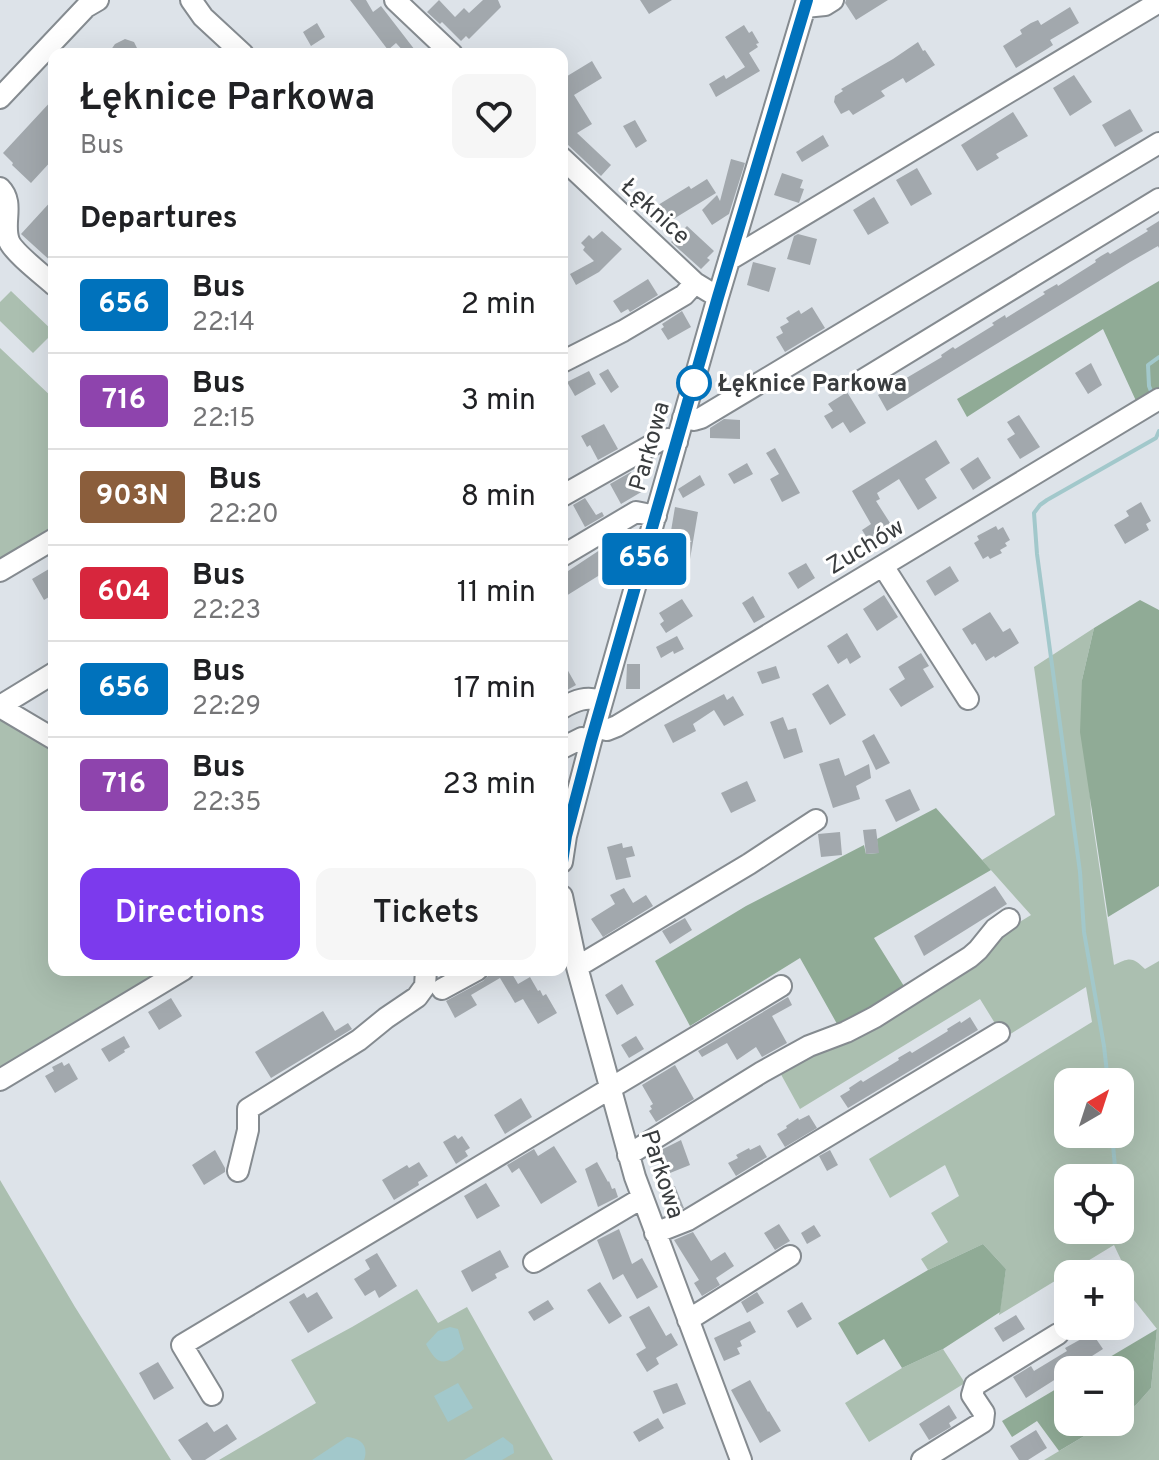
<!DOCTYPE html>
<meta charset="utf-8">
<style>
body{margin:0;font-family:Overpass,sans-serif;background:#f6f6f6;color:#202124;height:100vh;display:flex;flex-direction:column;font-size:30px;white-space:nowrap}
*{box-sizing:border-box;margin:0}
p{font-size:26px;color:#757577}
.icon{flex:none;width:44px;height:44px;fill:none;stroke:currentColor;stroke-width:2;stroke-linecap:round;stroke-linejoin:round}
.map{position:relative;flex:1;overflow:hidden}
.sheet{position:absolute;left:48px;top:48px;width:520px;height:928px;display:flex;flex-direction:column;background:#fff;border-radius:16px;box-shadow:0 8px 32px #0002}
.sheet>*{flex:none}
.badge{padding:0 16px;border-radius:6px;font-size:28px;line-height:52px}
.needle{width:52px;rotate:39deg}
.fabs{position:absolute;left:1054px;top:1068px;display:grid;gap:16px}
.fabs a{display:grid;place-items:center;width:80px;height:80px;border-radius:16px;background:#fff;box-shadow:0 8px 32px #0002;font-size:40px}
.map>.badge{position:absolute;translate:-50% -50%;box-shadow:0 0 0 4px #fff}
h2{padding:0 32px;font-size:30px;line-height:72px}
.round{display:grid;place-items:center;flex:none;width:84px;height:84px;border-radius:16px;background:#f6f6f6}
.headline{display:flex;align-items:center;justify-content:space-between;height:136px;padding:0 32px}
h1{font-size:38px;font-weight:600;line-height:60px}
.action{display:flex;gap:16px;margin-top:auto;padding:16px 32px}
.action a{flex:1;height:92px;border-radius:16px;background:#7c3aed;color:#fff;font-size:32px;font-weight:600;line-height:92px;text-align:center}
.action a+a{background:#f6f6f6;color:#202124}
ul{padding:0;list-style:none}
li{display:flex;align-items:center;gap:24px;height:96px;padding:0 32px;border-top:2px solid #e0e0e0}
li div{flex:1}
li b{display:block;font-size:30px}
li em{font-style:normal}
li .badge{min-width:88px;font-weight:700;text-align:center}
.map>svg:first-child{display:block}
.green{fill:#abbfb0;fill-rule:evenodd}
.forest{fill:#90ab96}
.water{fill:#a2c8cb}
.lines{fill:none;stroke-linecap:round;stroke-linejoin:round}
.stream{stroke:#a2c8cb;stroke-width:4}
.building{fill:#a2a8ad}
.minor-casing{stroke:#858b90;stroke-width:24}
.minor{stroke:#fff;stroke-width:20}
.line-casing{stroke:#fff;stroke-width:18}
.line{stroke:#0072bc;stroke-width:12}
.stop-dot{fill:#fff;stroke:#0072bc;stroke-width:4}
.labels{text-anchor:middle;stroke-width:6;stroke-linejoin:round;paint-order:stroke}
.street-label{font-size:24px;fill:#3a3d3f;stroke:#fff}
.stop-label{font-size:24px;font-weight:bold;fill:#3a3d3f;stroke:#fff;text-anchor:start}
</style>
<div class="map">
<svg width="1159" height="1460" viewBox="0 0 1159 1460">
<rect width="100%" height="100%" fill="#dde3e9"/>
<path class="green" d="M11,291L54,332L33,353L0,321V302Z
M0,348L54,399V532L0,564Z
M1094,628L1082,680L1091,811L1114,965C1129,958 1132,956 1145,969L1159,961V1460H1044L1108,1422H1120V1415L1136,1405L1151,1388L1157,1329L1130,1295L1133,1293L1131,1281L1114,1245L999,1315L1006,1269L983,1244L928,1270L921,1259L948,1242L931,1213L959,1196L945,1165L890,1198L869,1159L1092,1022L1086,987L1004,1038L980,999L800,1109L778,1069L1031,915L982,860L1055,815L1034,667ZM1068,1082H1120V1134H1068ZM1068,1178H1120V1230H1068Z
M0,716L54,743V970H170L0,1073Z
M0,1180L75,1307L171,1460H0Z
M417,1289L438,1323L467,1307L553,1460H219L316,1403L291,1360L352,1327Z
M943,1349L965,1383L869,1442L845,1403L902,1368Z"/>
<path class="forest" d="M1159,281V390L1137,403L1103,329L967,417L957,399Z
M1140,600L1159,610V886L1108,917L1080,732L1082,680L1094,628Z
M936,808L991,870L874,938L907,991L841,1031L800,958L690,1026L655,961L746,906L864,845L866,854L878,853L877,839Z
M983,1244L1006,1269L1000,1312L943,1349L902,1368L884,1339L857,1355L838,1323L928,1270Z
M1157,1329L1151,1388L1136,1405L1120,1415V1370H1088Z
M1068,1382V1422H1108L1059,1451L1037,1421L1012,1437L1002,1421Z"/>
<path class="water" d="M450,1327L458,1329L464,1349C445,1366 438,1367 426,1344L438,1331Z
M458,1383L473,1408L448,1422L434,1396Z
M347,1437C361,1438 369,1446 364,1460H312Z
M503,1437L513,1445L514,1453L502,1460H464Z"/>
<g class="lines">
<path class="stream" d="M1153,396L1149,386L1148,365L1159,357
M1108,1082L1104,1046L1084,932L1080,872L1037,554L1034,513L1040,505L1047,500L1156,438L1159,431
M1112,1134L1116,1178
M1120,1230L1121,1240"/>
</g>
<path class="building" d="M350,0H366L373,12L381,6L418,54H406L396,43L388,50Z
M439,0L455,17L464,8L469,13L483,0H498L501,7L469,39L466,36L461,41L442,22L440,24L427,12Z
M640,0H672L649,14Z
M846,0H888L856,20L845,3Z
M1070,7L1079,23L1050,40L1053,45L1047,49L1016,68L1003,46L1022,34L1020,30L1031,23L1038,20L1041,25Z
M317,23L325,37L311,46L303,32Z
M744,25L749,33L752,31L759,43L756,44L758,47L749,53L760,71L716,97L709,84L724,75L726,79L745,67L725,37Z
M125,39L134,42L140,54H108L115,44Z
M918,42L923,51L925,50L935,65L906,83L903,78L881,91L885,96L853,115L849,110L841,114L834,102L835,96L843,91L841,89L893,59Z
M592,61L602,78L574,95L592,124L577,133L611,165L601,176L567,144L562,137V76L564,78Z
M1074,75L1092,102L1070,116L1053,88Z
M54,98V158L31,183L12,165L13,163L3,153Z
M1130,109L1143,131L1115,147L1102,125Z
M1013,112L1028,136L996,154L999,158L977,171L961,145Z
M635,120L647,141L636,148L623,126Z
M823,135L829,146L802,162L796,152Z
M731,159L745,163L729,214L712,225L702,210L717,195L720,201Z
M917,168L932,194L911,206L896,180Z
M782,173L803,180L800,188L804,189L799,203L774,195Z
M707,179L716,193L662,226L657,218L651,222L645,213L689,186L691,189Z
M874,197L889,223L868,235L853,210Z
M54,198V264L21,234Z
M1159,221V248L1158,246L1130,262L887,411L878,395L890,388L889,386L902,378L903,380L942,357L941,355L953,347L955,349L994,325L992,323L1005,315L1006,318L1045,294L1043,292L1057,284L1058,286L1096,262L1095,260L1101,256L1108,252L1110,254L1148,231L1146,229Z
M687,226L714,251L707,258L710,260L701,269L671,242Z
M602,231L622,249L599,272L576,285L570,274L594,261L583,250L585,247L581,243L589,235L593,239Z
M798,234L817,239L810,265L787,259L794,236Z
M753,262L776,268L769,292L747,285Z
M648,279L658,295L630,312L628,309L621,313L613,301Z
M812,307L825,328L785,352L776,337L783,333L780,327L789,322L786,318L799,310L801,314Z
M682,311L691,327L668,340L661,329L664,327L662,324Z
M1091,363L1102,385L1088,394L1075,373Z
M608,369L619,387L611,393L599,374Z
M589,371L596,384L575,396L567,382Z
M847,392L866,423L850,433L843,422L832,429L824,416L833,411L828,404Z
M1019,415L1040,447L1020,459L1007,439L1015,434L1007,422Z
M724,419L740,420V439L710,438V428Z
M604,424L618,449L598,460L590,445L587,447L581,436Z
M936,440L950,463L925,479L937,498L918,510L899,479L877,493L880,499L876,501L892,526L869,541L862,530L871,524L852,491Z
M775,448L800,493L782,502L770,479L779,474L766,453Z
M978,457L991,478L973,490L960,469Z
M747,463L753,474L734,484L728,474Z
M631,472L643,491L621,504L610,484Z
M700,475L705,485L683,498L678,489Z
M585,498L596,515L602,512L604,516L585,527L573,505Z
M1141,502L1151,521L1146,524L1149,530L1125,544L1114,525L1129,516L1126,511Z
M675,507L698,512L688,571L690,576L678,583L663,557L692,541L670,537Z
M996,526L998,530L1003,527L1010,540L1005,543L1007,546L1000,550L1002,553L990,559L988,556L983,559L974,543L979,540L977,536Z
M618,538L623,547L612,553L619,563L566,596L562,590V575Z
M806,563L815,578L798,589L788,573Z
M54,566V594L44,600L32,579Z
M950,566L959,581L935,596L926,581Z
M884,595L898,617L877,631L863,609Z
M753,596L765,617L754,623L742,603Z
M682,599L693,616L666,633L660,624L664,621L659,613Z
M990,612L1003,632L1010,628L1019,643L995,658L994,656L986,661L975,643L972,645L962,629Z
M847,633L861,657L850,664L847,658L838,664L827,646Z
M677,636L684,649L674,654L673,651L661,658L656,647Z
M921,653L929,666L923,669L934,687L901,707L889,689L905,679L898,667Z
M562,660L576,685L562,693Z
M627,664H640V689H626Z
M776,666L780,678L762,684L757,672Z
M828,684L846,715L830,725L812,694Z
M724,694L727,700L733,696L744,715L724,726L714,710L693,724L696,731L673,743L664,725Z
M783,717L788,730L796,728L803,752L784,759L770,722Z
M874,734L890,763L876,770L862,741Z
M839,758L845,776L869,764L871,778L856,786L860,799L833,808L819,764Z
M747,781L756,801L731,813L721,793Z
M910,789L920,810L896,822L885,800Z
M876,829L879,853L866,854L863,830Z
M840,832L842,855L821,857L818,834Z
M622,843L623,848L632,846L635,856L626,858L631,877L616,880L607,847Z
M995,886L1007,904L924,956L914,936Z
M624,888L633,903L646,895L653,906L603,937L591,919L615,904L610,895Z
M685,918L692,930L670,944L662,931Z
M490,970H514L511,972L518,984L530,977L538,991L540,990L543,996L546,994L557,1013L538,1024L523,999L515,1003L500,978L471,995L477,1005L455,1018L446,1001L483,981L488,976Z
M622,984L634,1005L617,1015L605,995Z
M788,997L792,1005L772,1016L787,1043L762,1057L756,1047L737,1060L727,1043L702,1057L698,1051Z
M171,998L182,1016L159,1030L148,1012Z
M323,1011L335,1031L348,1023L352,1029L271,1078L255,1052Z
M970,1017L978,1030L848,1108L840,1096L850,1090L849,1088L861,1080L863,1082L899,1060L898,1058L910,1051L912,1053L948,1031L947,1029L960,1021L961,1023Z
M124,1036L130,1047L124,1050L125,1052L109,1062L101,1049Z
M636,1036L644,1049L629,1058L621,1045Z
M62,1062L64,1066L69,1063L78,1079L55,1093L45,1076L54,1071L52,1067Z
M675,1065L694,1099L656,1122L649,1111L652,1109L650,1106L653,1104L642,1085Z
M521,1098L532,1117L505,1134L494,1115Z
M809,1115L817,1128L785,1147L777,1134L787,1128L786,1126L798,1118L799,1120Z
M455,1135L458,1139L462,1136L470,1148L465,1151L468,1156L456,1164L443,1142Z
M681,1140L690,1165L670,1173L661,1150Z
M760,1145L767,1157L736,1176L728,1163L738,1158L736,1155L749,1148L750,1150Z
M554,1146L577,1182L541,1204L519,1168L512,1173L507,1165L534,1149L538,1156Z
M215,1150L225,1168V1172L204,1185L192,1165Z
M830,1150L838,1165L827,1171L819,1156Z
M419,1162L428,1176L418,1182L419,1185L394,1200L382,1180L407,1165L409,1168Z
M597,1162L608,1182L609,1181L612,1189L615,1188L618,1197L598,1207L585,1169Z
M486,1183L500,1206L477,1219L464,1196Z
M675,1186L684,1208L672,1212L664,1190Z
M779,1224L790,1241L775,1250L764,1233Z
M814,1225L821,1236L807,1244L801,1233Z
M619,1229L632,1264L642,1258L658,1287L637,1299L623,1274L613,1280L597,1240Z
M693,1232L711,1261L725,1252L734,1266L716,1278L720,1285L702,1296L694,1283L699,1280L674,1240Z
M500,1250L509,1267L495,1274L497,1278L472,1292L461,1271Z
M377,1253L397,1286L379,1298L375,1290L365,1296L354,1279L370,1269L365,1260Z
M600,1282L622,1316L609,1324L587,1290Z
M317,1292L333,1318L308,1333L289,1302L304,1293L307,1298Z
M757,1292L764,1303L747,1313L741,1302Z
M548,1300L554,1309L534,1321L528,1312Z
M802,1302L812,1319L797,1328L787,1311Z
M649,1306L666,1336L671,1333L678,1345L656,1358L659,1364L647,1372L636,1354L646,1348L629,1317Z
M1016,1315L1025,1329L1003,1342L994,1328Z
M750,1321L756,1332L740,1341L742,1346L737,1348L740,1354L724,1361L714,1338Z
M1092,1333L1103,1349L1026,1398L1013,1377L1031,1366L1034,1371L1067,1351L1065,1348Z
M158,1362L174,1388L154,1400L139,1373Z
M750,1380L768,1412L769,1411L781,1431L760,1443L731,1390Z
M677,1383L686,1404L663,1414L653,1391Z
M949,1405L957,1418L949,1423L951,1427L929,1440L919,1424Z
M658,1418L664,1428L639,1442L633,1432Z
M207,1422L214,1432L227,1424L237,1439L205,1460H192L178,1440Z
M1036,1430L1047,1448L1028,1460H1019L1010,1446Z"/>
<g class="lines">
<defs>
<path id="minor" d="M191,0L203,17L243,54
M395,0L452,54
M805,7L825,5L833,0
M0,98L86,7L98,0
M562,158L695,283L718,297
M0,188C15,203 2,223 9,241C13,252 44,276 54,285
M729,260L1159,2
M562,362L623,331L684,295L695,283
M861,381L1159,199
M683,418L694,420L701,418L1159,143
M562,496L659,441L668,439L677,442
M562,556L636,512L656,516
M883,566L968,699
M0,571L54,539
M0,706L54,673
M0,707L54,739
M562,708C576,700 586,696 602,701
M595,727L607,730L617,726L1159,399
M562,748L582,738L591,741
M562,862L566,836L591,741L718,297L807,0
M562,896L577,967L635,1177L741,1460
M577,967L749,864L816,820
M442,989L477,970
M0,1080L183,970
M628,1155L762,1072L809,1046L846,1032L875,1017L970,957L978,950L995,929L1009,919
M238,1171L248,1130V1109L359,1040L386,1018L417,997L425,986L426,970
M655,1233L688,1220L999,1033
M534,1262L642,1198
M688,1320L790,1256
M212,1395L182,1345L781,986
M922,1460L983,1422L984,1413L972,1395L975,1385L1058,1334"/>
</defs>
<use href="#minor" class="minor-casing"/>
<use href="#minor" class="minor"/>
</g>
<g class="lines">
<defs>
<path id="line" d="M562,862L566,836L591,741L718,297L807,0"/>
</defs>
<use href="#line" class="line-casing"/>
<use href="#line" class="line"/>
</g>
<circle class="stop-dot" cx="694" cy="383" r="16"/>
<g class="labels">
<g class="street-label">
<text transform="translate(656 211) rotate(43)" y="8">Łęknice</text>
<text transform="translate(649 446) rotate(-74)" y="8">Parkowa</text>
<text transform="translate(865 546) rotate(-31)" y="8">Zuchów</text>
<text transform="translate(663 1174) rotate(72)" y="8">Parkowa</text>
</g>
<g class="stop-label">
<text x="718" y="391">Łęknice Parkowa</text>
</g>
</g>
</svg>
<div class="fabs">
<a><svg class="needle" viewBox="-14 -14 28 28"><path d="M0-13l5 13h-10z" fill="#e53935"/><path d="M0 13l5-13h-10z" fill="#757577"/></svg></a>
<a><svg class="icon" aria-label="locate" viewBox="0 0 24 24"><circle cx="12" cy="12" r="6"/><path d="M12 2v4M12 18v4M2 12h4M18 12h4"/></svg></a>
<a>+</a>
<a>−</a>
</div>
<b class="badge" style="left:644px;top:559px;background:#0072bc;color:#fff">656</b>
<section class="sheet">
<div class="headline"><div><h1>Łęknice Parkowa</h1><p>Bus</p></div><a class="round"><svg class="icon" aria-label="heart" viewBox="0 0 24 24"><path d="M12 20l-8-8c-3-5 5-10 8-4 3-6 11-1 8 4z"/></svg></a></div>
<h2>Departures</h2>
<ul>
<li><span class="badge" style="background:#0072bc;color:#fff">656</span><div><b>Bus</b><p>22:14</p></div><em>2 min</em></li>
<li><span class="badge" style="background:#8e44ad;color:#fff">716</span><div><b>Bus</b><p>22:15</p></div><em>3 min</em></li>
<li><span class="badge" style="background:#8b5e3c;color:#fff">903N</span><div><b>Bus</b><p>22:20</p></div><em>8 min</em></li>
<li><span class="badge" style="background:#d7263d;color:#fff">604</span><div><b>Bus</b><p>22:23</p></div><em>11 min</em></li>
<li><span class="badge" style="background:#0072bc;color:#fff">656</span><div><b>Bus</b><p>22:29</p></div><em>17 min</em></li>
<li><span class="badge" style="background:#8e44ad;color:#fff">716</span><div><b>Bus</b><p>22:35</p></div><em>23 min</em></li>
</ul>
<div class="action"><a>Directions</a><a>Tickets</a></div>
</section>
</div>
